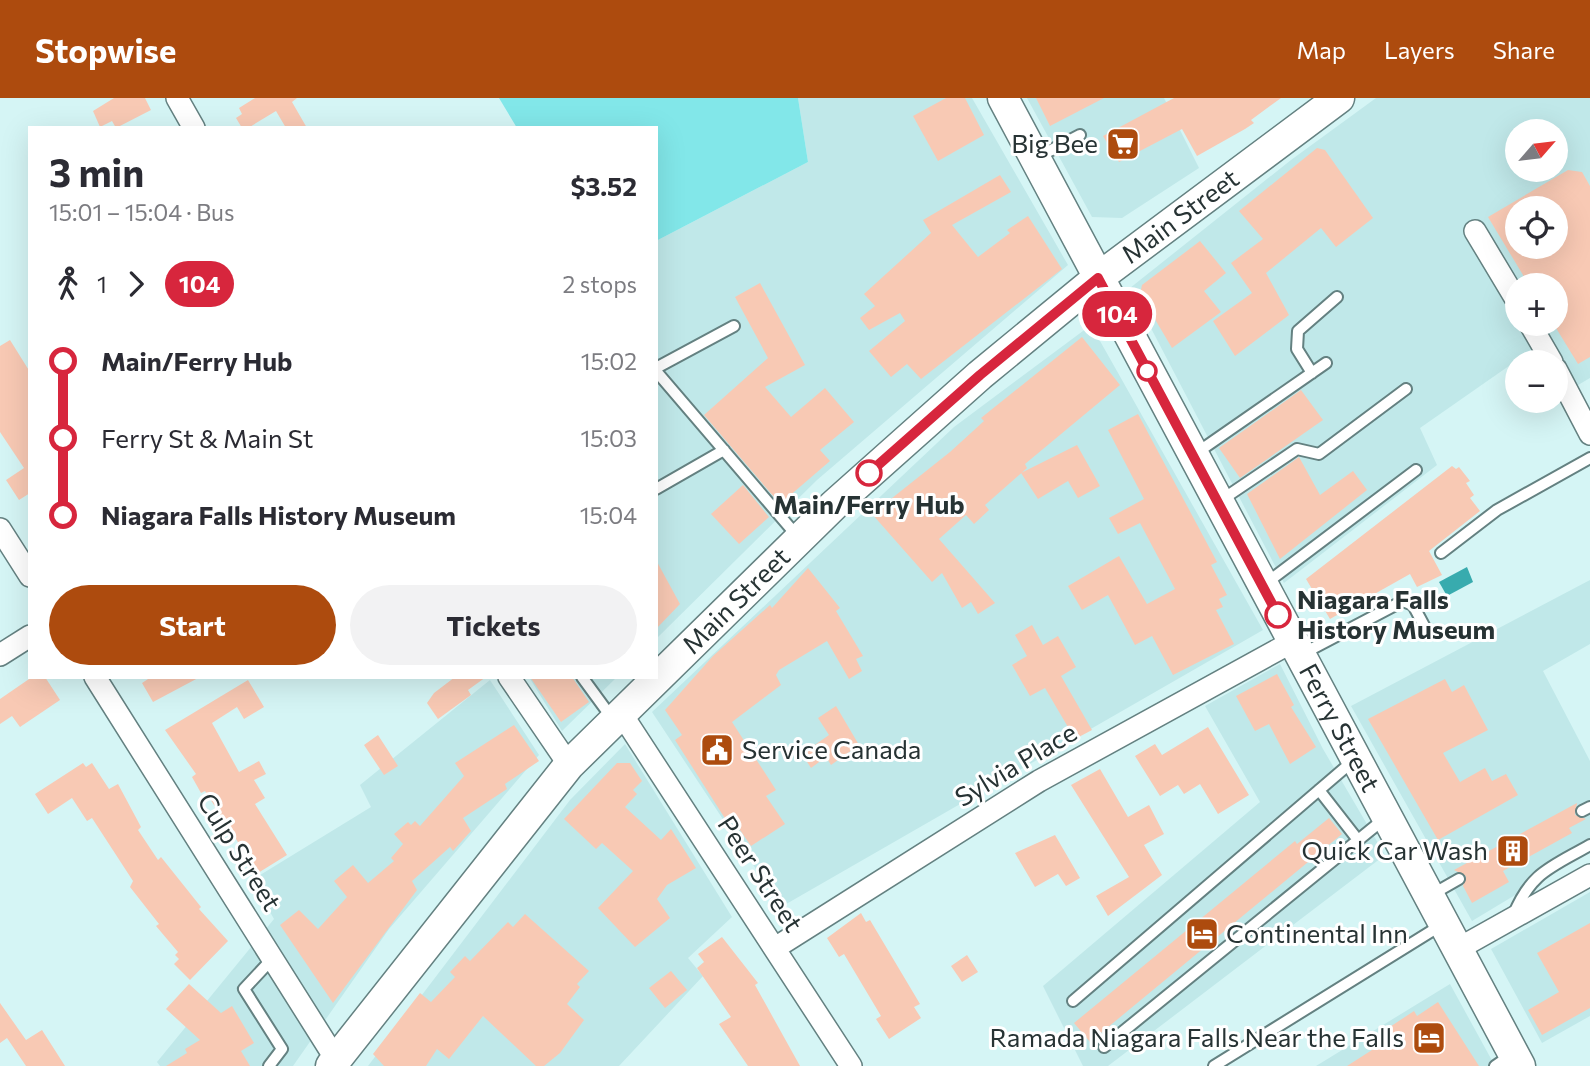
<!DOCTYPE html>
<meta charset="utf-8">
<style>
body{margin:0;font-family:Commissioner,sans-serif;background:#f2f2f3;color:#2b2b33;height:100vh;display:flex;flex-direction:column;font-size:26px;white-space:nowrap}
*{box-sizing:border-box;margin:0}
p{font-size:23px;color:#7c7c81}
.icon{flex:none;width:38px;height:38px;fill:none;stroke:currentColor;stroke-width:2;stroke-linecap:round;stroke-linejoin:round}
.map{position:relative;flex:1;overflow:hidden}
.panel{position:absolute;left:28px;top:28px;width:630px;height:553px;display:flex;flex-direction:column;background:#fff;border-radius:0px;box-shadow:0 7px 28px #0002}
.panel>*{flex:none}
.badge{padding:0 14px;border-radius:23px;font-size:24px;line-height:46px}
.needle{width:46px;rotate:62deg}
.tools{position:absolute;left:1505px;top:21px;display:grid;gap:14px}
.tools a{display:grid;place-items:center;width:63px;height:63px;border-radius:50%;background:#fff;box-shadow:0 7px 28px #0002;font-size:35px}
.map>.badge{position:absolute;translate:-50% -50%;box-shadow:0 0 0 4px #fff}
.legs{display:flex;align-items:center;gap:10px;height:77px;padding:0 21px;font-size:23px}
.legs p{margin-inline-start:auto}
.summary{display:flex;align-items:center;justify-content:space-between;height:119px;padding:0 21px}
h1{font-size:38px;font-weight:700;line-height:52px}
.primary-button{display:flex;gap:14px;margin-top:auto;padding:14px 21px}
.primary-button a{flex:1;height:80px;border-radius:42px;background:#ad4b0e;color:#fff;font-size:28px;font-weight:700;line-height:80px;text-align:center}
.primary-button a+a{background:#f2f2f3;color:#2b2b33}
ul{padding:0 21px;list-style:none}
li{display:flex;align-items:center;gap:24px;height:77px;font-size:26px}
li i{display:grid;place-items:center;width:10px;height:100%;margin:0 9px;background:currentColor}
li i::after{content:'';width:18px;height:18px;margin:-9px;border:5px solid;border-radius:50%;background:#fff}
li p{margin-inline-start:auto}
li:first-child i{background:linear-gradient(#0000 50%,currentColor 0)}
li:last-child i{background:linear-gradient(currentColor 50%,#0000 0)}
header{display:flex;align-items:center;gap:42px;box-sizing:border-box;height:98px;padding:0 35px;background:#ad4b0e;color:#fff}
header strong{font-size:33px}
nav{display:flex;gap:38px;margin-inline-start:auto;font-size:24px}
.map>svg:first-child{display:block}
.built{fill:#c0e8e9;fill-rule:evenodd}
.green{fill:#82e7e9}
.water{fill:#38abae}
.building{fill:#f8c9b4;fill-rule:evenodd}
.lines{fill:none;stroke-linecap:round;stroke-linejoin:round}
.lane-casing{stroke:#648181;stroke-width:14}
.street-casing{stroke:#648181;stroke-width:24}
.secondary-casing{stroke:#648181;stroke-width:33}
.lane{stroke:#fff;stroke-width:10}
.street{stroke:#fff;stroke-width:21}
.secondary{stroke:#fff;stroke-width:30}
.line-1-casing{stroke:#fff;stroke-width:16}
.line-1{stroke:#d7263d;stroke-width:10}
.stop-1-dot{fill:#fff;stroke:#d7263d;stroke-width:3.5}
.labels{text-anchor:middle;stroke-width:6;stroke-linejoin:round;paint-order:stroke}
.poi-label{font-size:26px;fill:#273334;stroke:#fff;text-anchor:end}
.street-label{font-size:26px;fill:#273334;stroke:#fff}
.stop-label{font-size:26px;font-weight:bold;fill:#273334;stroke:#fff}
</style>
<header>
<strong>Stopwise</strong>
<nav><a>Map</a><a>Layers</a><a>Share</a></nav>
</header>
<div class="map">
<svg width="1590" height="968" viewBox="0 0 1590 968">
<rect width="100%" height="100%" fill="#d5f5f5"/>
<path class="built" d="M798,0H972L1068,167L817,382L656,541V143L808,64Z
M1027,0H1164L1199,70L1122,120L1092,119Z
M1376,0H1590V280L1556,300V264L1516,263L1420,330L1437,367L1284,485L1130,190L1291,62ZM1517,33H1556V72H1517ZM1517,110H1556V149H1517ZM1517,187H1556V226H1517Z
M1091,227L1263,532L781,809L652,614L954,329Z
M1590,482V546L1543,573L1590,663V752L1472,823L1351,608Z
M1280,566L1323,651L1385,757L1108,968H1083L1043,888L1260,704L1205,608Z
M529,579H617L562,633Z
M490,582L539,657L389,831L293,968H160L157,964L274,821L252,782L371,709L360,687Z
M625,646L732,819L688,860L703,878L619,968H368L570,702Z
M1590,794V918L1542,945L1491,851Z
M1450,886L1495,968H1316Z"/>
<path class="green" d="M499,0H798L808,64L656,143V30H517Z"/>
<path class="water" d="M1467,469L1473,484L1447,498L1439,484Z"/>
<path class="building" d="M114,0H145L151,12L116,30L112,23L100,29L93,13Z
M255,0H297L292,4L307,30H286L276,13L248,30H242L236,20L242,16L239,10Z
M946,0H965L984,37L938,63L913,18Z
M1036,0H1104L1050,28Z
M1174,0H1281L1251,22L1254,25L1245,31L1197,58L1182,31L1119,64L1103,38Z
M1317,50L1325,52L1373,120L1336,149L1321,130L1266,175L1289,217L1235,258L1213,223L1252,195L1231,165L1263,141L1239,113Z
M1568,72L1582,74L1590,88V259L1578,266L1556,230V187H1529L1488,119ZM1517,110H1556V149H1517Z
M1000,77L1011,94L952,127L978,159L1010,135L1007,132L1028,118L1062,171L921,281L907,266L891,279L869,253L905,223L900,215L869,232L860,220L875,208L864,196L931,135L923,122Z
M1200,143L1226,175L1204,193L1221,214L1172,250L1140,196L1142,187Z
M760,185L805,267L765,289L791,319L825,290L854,324L820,352L830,363L780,406L704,317L768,260L735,199Z
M1082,239L1120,287L1025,366L1027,370L985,407L989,412L974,426L966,417L939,441L995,505L978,516L971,504L962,510L942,475L932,484L872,416L950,354L984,323L981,320Z
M10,242L30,274V395L19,402L6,382L24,370L0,334V248Z
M1301,292L1323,322L1240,380L1219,350Z
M1138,316L1217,464L1211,467L1227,497L1219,501L1223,509L1216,512L1234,546L1173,577L1152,538L1135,547L1108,497L1082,512L1068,488L1119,458L1147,506L1175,491L1140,425L1118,436L1109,420L1144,401L1108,332Z
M1077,347L1100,388L1078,400L1068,383L1038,401L1021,375Z
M1299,359L1320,397L1353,373L1367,392L1280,461L1247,396Z
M1452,368L1456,371L1459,369L1470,383L1466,385L1474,397L1470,400L1480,413L1429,453L1442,477L1417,489L1410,476L1330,521L1306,481Z
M743,387L769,419L739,446L711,416Z
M656,462L680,506L656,531Z
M808,470L840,510L836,513L863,558L856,561L862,573L849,581L827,543L779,572L776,577L781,587L732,624L776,692L766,698L785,726L751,748L731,719L726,722L675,642L682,637L665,612L713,558L770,507L772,510Z
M1032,527L1043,547L1058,538L1076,569L1061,578L1092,632L1075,641L1045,590L1030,598L1012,567L1027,558L1015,537Z
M1277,576L1294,607L1291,609L1316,649L1290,666L1269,626L1255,633L1236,598Z
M32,579H45L60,602L20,629L12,618L0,626V601Z
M151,579H200L153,604L142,585Z
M455,579H486L468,592L471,597L438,621L427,605L434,595Z
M530,579H572L589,604L561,624Z
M1445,581L1452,594L1464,587L1488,632L1443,655L1460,684L1485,670L1492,683L1506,676L1518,697L1438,742L1368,621Z
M248,582L264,609L244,621L237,609L212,625L239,674L259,663L266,676L254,682L265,700L255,706L287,757L258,775L205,693L201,695L192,679L196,676L165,632Z
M836,608L859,647L831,667L826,659L811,670L802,656L829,637L818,620Z
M514,627L539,663L505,686L507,691L463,720L471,733L453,753L450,749L412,783L417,792L333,905L280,827L299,812L318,831L347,799L334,783L353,767L368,785L394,763L391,760L403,746L394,736L408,724L411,727L415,723L420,728L464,678L455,665Z
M1208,629L1249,697L1218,716L1200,686L1184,696L1178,687L1160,698L1135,658L1155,646L1162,657Z
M378,637L398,668L384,677L364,647Z
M83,665L86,669L92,665L109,691L118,686L141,729L138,732L158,762L161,759L201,809L199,811L228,843L190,882L174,866L179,861L175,857L178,854L156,828L159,826L130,789L133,783L92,720L87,723L72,700L48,716L35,696Z
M617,665H630L642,683L633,692L637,696L625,709L661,742L671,731L696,770L667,787L657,801L670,820L635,849L598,810L633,773L602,745L596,751L564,721Z
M1100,671L1128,719L1149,707L1164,736L1144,747L1162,777L1108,818L1096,798L1129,779L1071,687Z
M1577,705L1575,717L1586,721L1569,730L1572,735L1503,773L1509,784L1472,805L1463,788L1466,778L1454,772Z
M1329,720L1342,736L1090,944L1074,925L1295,743L1297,746Z
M1055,737L1080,780L1066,788L1058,776L1035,789L1015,755Z
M861,815L866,824L870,822L920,906L914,909L921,920L889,941L876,921L881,918L844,856L839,859L827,840Z
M525,816L589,873L577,886L580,889L567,906L584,922L560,955L544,968H536L483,918L449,961L437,951L426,968H384L373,956L420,895L431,904L455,879L450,874L465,858L470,863L508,824L513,829Z
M1590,825V910L1542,937L1528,912L1559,894L1537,855Z
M722,839L758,885L755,887L800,968H748L719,926L731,919L697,870L704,864L698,856Z
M967,857L978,874L962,884L951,868Z
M671,873L687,892L665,910L649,890Z
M189,886L221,915L232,908L254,945L241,953L250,968H166L187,955L185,951L200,942L166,911Z
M1438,904L1479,968H1347L1372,952L1367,944L1414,913L1417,918Z
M0,905L26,942L42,932L65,968H26L7,940L0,945Z"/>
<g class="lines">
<defs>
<path id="lane" d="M1036,60L1080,37
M656,270L734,228
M656,273L798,439
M1312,275L1297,251L1298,233L1337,199
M1195,356L1326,265
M656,391L724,352
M1220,403L1297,351L1319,356L1406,291
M1441,455L1497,412L1590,360
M1265,486L1416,372
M1302,556L1403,503L1413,507L1428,535
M582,579L612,620
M1319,692L1358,742
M1582,713L1590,709
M1431,797L1459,781
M1513,818C1531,774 1550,770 1590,747
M1073,903L1353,663
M1104,949L1384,721
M269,968L282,951L244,891L273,860
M1214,968L1443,826
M1495,968L1511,957"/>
<path id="street" d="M177,0L194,30
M1475,133L1517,203
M1530,226L1552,264
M1556,271L1590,336
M0,431L30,478
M0,557L30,538
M95,579L335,960
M509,579L569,667
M621,615L851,968
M775,850L1039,683L1292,544
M1456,852L1590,777"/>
<g id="secondary">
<path id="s1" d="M1003,0L1520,968"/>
<path id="s2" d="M331,968L569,667L834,407L980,277L1098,180L1339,0"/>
</g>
</defs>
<use href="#lane" class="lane-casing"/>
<use href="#street" class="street-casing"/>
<use href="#secondary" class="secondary-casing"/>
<use href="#lane" class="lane"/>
<use href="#street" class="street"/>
<use href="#secondary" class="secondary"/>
</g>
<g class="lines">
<defs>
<path id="line-1" d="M869,375L980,277L1098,180L1278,517"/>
</defs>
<use href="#line-1" class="line-1-casing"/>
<use href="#line-1" class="line-1"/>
</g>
<defs>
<symbol id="supermarket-square" viewBox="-11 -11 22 22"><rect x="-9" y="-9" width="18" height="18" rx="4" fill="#ad4b0e" stroke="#fff"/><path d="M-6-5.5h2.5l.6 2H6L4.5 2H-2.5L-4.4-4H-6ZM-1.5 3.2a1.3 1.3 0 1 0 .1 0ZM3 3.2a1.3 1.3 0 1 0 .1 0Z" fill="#fff"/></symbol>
<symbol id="civic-square" viewBox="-11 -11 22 22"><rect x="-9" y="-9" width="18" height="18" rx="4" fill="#ad4b0e" stroke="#fff"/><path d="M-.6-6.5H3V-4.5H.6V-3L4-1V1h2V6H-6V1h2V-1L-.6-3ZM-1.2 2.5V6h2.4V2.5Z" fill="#fff"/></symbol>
<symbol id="building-square" viewBox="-11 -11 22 22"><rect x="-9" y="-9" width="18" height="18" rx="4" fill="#ad4b0e" stroke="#fff"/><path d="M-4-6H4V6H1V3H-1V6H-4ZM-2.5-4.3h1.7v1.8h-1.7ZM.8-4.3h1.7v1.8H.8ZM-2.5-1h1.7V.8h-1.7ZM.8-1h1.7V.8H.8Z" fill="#fff"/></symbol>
<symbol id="hotel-square" viewBox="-11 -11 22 22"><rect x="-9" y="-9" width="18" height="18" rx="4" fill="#ad4b0e" stroke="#fff"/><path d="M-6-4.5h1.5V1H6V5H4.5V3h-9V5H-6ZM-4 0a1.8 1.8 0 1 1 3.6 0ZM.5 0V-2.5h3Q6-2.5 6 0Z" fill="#fff"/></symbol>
</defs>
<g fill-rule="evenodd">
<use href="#supermarket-square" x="1104" y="27" width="38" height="38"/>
<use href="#civic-square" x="698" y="633" width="38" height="38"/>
<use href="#building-square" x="1494" y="734" width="38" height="38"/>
<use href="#hotel-square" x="1183" y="817" width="38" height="38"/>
<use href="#hotel-square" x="1410" y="921" width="38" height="38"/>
</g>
<g class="stop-1-dot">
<circle cx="1147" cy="273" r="9"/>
<circle cx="869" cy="375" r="12"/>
<circle cx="1278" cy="517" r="12"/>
</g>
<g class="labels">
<g class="poi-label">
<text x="1098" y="55">Big Bee</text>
<text x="742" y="661" text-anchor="start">Service Canada</text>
<text x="1488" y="762">Quick Car Wash</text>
<text x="1226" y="845" text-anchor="start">Continental Inn</text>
<text x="1404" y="949">Ramada Niagara Falls Near the Falls</text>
</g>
<g class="street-label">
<text dy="9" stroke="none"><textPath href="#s2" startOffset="1206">Main Street</textPath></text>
<text dy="9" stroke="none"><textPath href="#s2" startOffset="618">Main Street</textPath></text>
<text dy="9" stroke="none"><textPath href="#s1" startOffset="714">Ferry Street</textPath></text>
<text transform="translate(1016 667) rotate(-31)" y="9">Sylvia Place</text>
<text transform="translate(239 754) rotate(58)" y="9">Culp Street</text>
<text transform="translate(760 776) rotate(57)" y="9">Peer Street</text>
</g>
<g class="stop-label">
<text x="869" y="416">Main/Ferry Hub</text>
<text x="1297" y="511" text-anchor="start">Niagara Falls<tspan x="1297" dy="30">History Museum</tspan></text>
</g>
</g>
</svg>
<div class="tools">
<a><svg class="needle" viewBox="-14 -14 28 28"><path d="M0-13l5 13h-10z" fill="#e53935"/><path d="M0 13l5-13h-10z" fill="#7c7c81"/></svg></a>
<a><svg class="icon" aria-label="locate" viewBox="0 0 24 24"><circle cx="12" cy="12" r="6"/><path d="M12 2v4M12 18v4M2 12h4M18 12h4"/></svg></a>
<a>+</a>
<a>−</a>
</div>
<b class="badge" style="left:1117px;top:216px;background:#d7263d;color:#fff">104</b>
<section class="panel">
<div class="summary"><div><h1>3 min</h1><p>15:01 – 15:04 · Bus</p></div><b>$3.52</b></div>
<div class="legs"><svg class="icon" aria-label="walk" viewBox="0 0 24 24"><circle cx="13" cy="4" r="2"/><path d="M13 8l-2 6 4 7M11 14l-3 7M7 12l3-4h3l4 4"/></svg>1<svg class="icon" aria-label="forward" viewBox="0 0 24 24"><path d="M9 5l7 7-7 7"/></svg><b class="badge" style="background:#d7263d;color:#fff">104</b><p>2 stops</p></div>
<ul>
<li><i style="color:#d7263d"></i><b>Main/Ferry Hub</b><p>15:02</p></li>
<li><i style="color:#d7263d"></i><span>Ferry St &amp; Main St</span><p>15:03</p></li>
<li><i style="color:#d7263d"></i><b>Niagara Falls History Museum</b><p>15:04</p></li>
</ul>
<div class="primary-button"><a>Start</a><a>Tickets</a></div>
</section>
</div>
